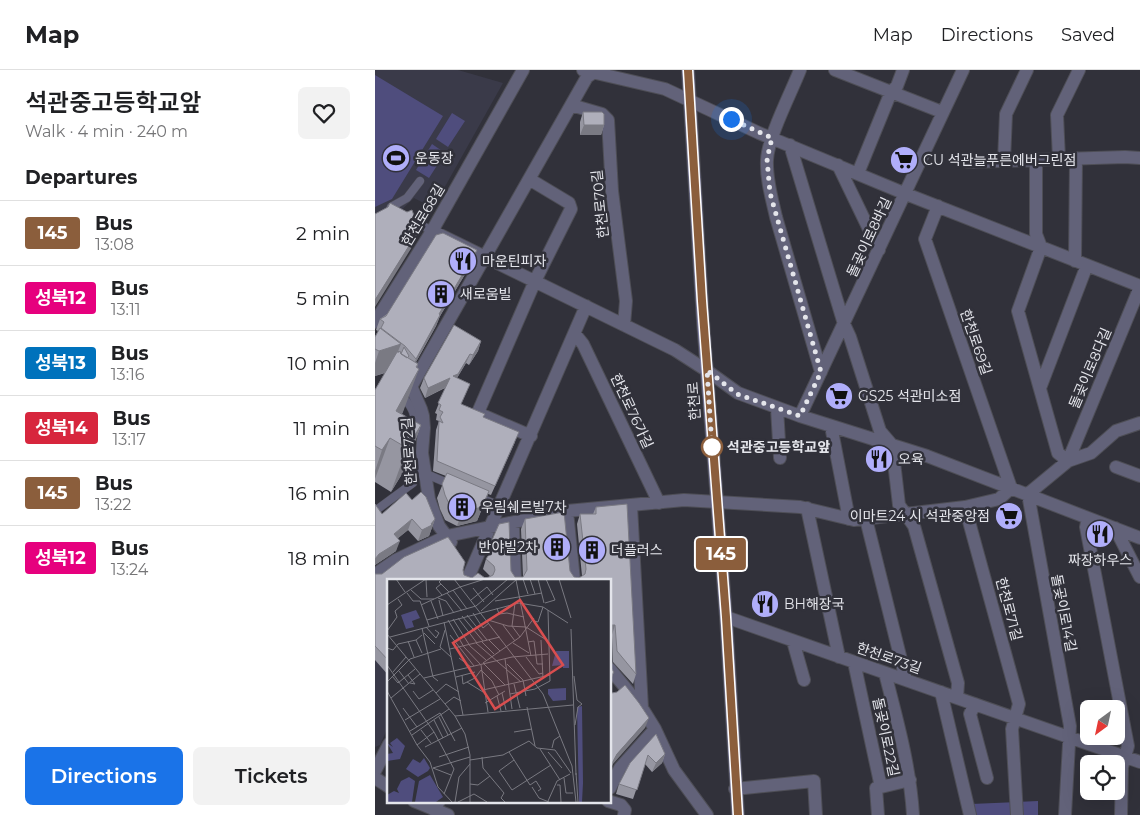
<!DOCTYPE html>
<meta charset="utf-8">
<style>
body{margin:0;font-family:Montserrat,"Noto Sans KR",sans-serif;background:#f2f2f2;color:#202124;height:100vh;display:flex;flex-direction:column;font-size:19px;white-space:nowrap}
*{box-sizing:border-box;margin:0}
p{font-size:16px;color:#757577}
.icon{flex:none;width:28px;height:28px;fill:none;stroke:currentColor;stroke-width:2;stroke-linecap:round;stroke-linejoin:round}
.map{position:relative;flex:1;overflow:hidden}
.drawer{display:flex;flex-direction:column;background:#fff;width:375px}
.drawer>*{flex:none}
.badge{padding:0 10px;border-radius:4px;font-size:18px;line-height:32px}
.needle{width:32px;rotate:213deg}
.buttons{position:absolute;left:705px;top:630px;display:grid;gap:10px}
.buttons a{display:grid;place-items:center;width:45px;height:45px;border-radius:8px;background:#fff;box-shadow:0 5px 20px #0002;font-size:25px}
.you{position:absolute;width:25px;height:25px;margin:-12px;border:4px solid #fff;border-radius:50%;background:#1a73e8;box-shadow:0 0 0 8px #1a73e833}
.map>.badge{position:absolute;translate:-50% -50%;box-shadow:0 0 0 2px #fff}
h2{padding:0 25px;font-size:19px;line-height:45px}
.round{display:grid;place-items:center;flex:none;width:52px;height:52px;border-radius:8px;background:#f2f2f2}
.summary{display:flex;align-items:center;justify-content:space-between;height:85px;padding:0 25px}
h1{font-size:24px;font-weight:600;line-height:38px}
.action{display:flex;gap:10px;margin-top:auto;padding:10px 25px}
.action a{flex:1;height:58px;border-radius:8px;background:#1a73e8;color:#fff;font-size:20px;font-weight:600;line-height:58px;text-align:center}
.action a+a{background:#f2f2f2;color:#202124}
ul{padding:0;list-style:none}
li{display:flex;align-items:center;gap:15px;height:65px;padding:0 25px;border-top:1px solid #e0e0e0}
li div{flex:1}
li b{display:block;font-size:19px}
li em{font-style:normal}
li .badge{min-width:55px;font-weight:700;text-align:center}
header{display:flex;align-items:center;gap:30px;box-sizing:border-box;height:70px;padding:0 25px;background:#fff;border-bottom:1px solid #e0e0e0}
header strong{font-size:24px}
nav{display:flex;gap:28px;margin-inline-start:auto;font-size:18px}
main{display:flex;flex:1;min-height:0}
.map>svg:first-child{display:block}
.built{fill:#3a3a49}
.green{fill:#4f4d7d}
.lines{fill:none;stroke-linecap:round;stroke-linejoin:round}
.service-casing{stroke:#4e4e56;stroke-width:9}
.minor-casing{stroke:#4e4e56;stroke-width:14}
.tertiary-casing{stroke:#4e4e56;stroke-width:14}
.secondary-casing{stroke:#4e4e56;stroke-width:14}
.service{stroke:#626279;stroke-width:8}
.minor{stroke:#626279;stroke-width:12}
.tertiary{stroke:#626279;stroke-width:12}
.secondary{stroke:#7c7ca1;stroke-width:12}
.wall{fill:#9696a1}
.shaded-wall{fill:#7a7a83}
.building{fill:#afafbb;stroke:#7a7a83}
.line-casing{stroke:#fff;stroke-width:11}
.line{stroke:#8b5e3c;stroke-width:8}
.walk{stroke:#e4e5eb;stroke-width:5;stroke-dasharray:0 9}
.stop-dot{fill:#fff;stroke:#8b5e3c;stroke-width:2.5}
.labels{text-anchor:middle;stroke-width:5;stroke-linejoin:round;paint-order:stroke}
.poi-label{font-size:14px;fill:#e4e5eb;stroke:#31313a;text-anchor:start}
.street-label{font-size:14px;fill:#e4e5eb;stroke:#31313a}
.stop-label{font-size:14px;font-weight:bold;fill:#e4e5eb;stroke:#31313a;text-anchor:start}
.inset-road{fill:none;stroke:#797981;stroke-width:1}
.view{fill:#d94e4f;fill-opacity:0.15;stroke:#d94e4f;stroke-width:2.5}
.inset-edge{fill:none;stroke:#e4e5eb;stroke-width:2.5}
</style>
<header>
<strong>Map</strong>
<nav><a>Map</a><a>Directions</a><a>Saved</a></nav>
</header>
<main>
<section class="drawer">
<div class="summary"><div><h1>석관중고등학교앞</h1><p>Walk · 4 min · 240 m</p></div><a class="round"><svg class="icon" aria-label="heart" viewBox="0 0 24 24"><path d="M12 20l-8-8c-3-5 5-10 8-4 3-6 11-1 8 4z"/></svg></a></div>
<h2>Departures</h2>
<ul>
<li><span class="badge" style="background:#8b5e3c;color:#fff">145</span><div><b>Bus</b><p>13:08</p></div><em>2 min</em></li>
<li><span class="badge" style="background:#e6007e;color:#fff">성북12</span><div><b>Bus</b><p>13:11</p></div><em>5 min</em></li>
<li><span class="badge" style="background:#0072bc;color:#fff">성북13</span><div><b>Bus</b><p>13:16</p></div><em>10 min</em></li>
<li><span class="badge" style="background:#d7263d;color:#fff">성북14</span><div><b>Bus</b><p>13:17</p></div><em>11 min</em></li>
<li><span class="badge" style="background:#8b5e3c;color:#fff">145</span><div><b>Bus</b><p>13:22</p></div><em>16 min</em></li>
<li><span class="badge" style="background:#e6007e;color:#fff">성북12</span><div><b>Bus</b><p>13:24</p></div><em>18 min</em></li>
</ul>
<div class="action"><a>Directions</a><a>Tickets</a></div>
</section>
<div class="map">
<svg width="765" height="745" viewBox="0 0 765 745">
<rect width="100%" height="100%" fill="#31313a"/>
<path class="built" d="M0,0H83L128,13L58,138L39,128L18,148L0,151Z
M0,558L14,573V655L5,675L0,677Z"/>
<path class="green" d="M0,5L68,46L17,129L0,137Z
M77,43L90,51L73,77L61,69Z
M57,74L70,83L54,108L41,100Z
M663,731V745H598L596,734Z"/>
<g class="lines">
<defs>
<path id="service" d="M16,137L32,128L45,111
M32,147L57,161
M24,325C36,332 44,349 38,362
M49,403L77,415
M103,427L125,436
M0,441L38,413C47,400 35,388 30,377"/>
<path id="minor" d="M208,0L290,19L384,63L531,124L765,216
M425,0C416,23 393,67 392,90C391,109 397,129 401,147L446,302
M460,0L567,42
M196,35L227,44L233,50L237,121L251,231L249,255
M415,75L469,254L475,267L505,361L517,375L524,435L539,456L583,613L582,628
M661,89V164L666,177L643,241L683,383L693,391L716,383L741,361L765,353
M684,89L682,45L704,0
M629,91L631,44L652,0
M593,92L750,87L765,88
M463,95L504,180
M483,103L516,22L522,16L528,0
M154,109L194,133L196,139L160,211L104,340L107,345L156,366
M57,161L300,280L331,300L363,323L425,346L552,386L765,468
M700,191L701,88
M0,252L57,161L148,0
M200,264L208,274L284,433
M33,309L46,339L48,346L49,358L47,383L54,429L64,456L76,472
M36,317L212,7L222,0
M665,318L712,195
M402,338L405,388
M425,346L588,0
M456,356L474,449
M741,397L765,406
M256,436L267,638
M590,437L644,634L637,659L642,745
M432,438L464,587
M192,441L199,510
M713,448L711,457L753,676L747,697L746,745
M491,449L531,610
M138,453L140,510
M740,458L765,507
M0,507L5,501L21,490L72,466L192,441L309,430L425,437L479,450L590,437L624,429L636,418L550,169L563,136
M92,510L211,236
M351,547L765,692
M418,571L429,610
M479,592L506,717L501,718L503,745
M235,599L267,638L280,659L299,700L332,745
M510,603C522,650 535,696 538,745
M566,622L595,745
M600,634L595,644L612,708
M0,701L14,674
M506,717L535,710
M235,718L245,698L280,659
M360,719L439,711L441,745
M233,731L246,735L250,740L249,745
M59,740L64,731
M690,745L695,656L653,424L693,391L765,217"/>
<path id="tertiary" d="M0,708L14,717
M39,731L73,745"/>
<path id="secondary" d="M313,0L328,251L351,547L363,745"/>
</defs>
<use href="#service" class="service-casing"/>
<use href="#minor" class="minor-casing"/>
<use href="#tertiary" class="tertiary-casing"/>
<use href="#secondary" class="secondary-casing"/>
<use href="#service" class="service"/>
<use href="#minor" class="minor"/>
<use href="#tertiary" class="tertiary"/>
<use href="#secondary" class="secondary"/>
</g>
<path class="wall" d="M208,42L229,55L226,65H205V52Z
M102,180L98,191L65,246L61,256L41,292L43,294L27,344L46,355L30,399L16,422L0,412V320L10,303L0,306V267L3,261L1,260L5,249Z
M106,271L103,281L94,295L91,293L82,308L95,314L86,334L108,347L140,372L116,425L113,424L102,451L82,456L70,450L65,439L62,428L71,406L58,401L61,360L64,351L61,350L62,344L60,343L70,318L50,328L45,318L49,308Z
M37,430L60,449L54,466L43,471L33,460L23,468L21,481L0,495V434L7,444Z
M221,437L261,604L258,614L238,592L235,510H14V606L0,590V504H7L88,500L89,505L97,508L114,507L115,506L108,499L111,489L114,485V481L117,470L140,507H148L146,459L150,449L195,501L199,507L204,508L207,506L202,454L205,444H218Z
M281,664L290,684L287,693L277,702L270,694L258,729L241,724L244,714Z"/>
<path class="shaded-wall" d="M209,55H229L226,65H205Z
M44,160L37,177L0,237V230Z
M102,180L98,191L65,246L61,256L37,299L41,289L64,244Z
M106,271L103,281L94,295L98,285Z
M26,274L15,301L0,306V293L4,281Z
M95,284L91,293L79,313L78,306Z
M43,294L35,315L44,299L28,342L7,380L21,341Z
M75,308L71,317L50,328L53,318Z
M46,355L30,399L16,422L32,378Z
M15,368L0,409V401L7,380Z
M114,421L102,451L82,456L87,442Z
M37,449L33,460L16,474L19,464Z
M60,449L54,466L43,471L47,460Z
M25,471L21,481L0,495V489L4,484Z
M235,555H240L237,565H235Z
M239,602L235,613V608Z
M274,648L270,658L238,694L235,700V697L242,684Z
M290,684L287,693L277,702L281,693Z"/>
<path class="building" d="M208,42H227L229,44V55H209Z
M15,133L32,142L37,140L44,160L0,230V144L13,137Z
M68,163L102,180L64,244L65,245L41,289L30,276L6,258L9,252L5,249L11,246L61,165Z
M79,255L106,271L98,285L95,284L83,304L78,306L95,314L86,334L110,344L108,347L144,362L120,416L62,391L64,351L68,353L65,347L68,342L64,340L66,335L63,333L75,308L53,318L49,308Z
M5,258L26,274L4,281L0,279V267Z
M29,277L34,286L32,288L26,284Z
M22,281L26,282L25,283L43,294L41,297L44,299L21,341L46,355L32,378L15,368L7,380L0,376V320L22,282H24Z
M72,403L114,421L107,437L87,442L75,436L70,425L67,414Z
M46,422L51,427L60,449L56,454L57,455L47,460L37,449L19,464L25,471L4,484L0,489V434L7,444L31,423L37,430Z
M252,434L261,604L242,581L240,555H235V510H14V591L0,576V504H7L29,487L73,467L90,492L88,500L89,505L97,508L103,503L110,508L114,507L118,505L120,500L119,496L111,489L118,479L117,470L124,454L134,452L136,501L140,507H148L152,500L150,449L189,442L195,501L199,507L204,508L210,504L211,499L205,444H221V437Z
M235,597L239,602L235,608Z
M250,615L264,633L274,648L242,684L235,697V622L237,623L242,622Z
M281,664L290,684L281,693L273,685L262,720L244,714L255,693Z"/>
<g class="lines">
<defs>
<path id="line" d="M313,0L327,231L351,547L363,745"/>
</defs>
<use href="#line" class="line-casing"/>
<use href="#line" class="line"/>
<path class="walk" d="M337,377L332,300L362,324L425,346L446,302L395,123L392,89L397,68L356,49"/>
</g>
<defs>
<symbol id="stadium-disc" viewBox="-11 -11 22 22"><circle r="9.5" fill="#b0aefa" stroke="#31313a"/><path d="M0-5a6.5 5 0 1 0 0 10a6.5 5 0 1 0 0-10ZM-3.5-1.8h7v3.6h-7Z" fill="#111"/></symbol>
<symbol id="supermarket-disc" viewBox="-11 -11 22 22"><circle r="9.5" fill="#b0aefa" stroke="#31313a"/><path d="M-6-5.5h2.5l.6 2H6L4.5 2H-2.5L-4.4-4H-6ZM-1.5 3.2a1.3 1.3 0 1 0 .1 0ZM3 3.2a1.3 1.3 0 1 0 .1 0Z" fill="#111"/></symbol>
<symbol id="restaurant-disc" viewBox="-11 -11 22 22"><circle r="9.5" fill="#b0aefa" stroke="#31313a"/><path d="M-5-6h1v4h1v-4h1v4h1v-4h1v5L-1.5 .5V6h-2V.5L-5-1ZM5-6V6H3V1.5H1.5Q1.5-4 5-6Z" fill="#111"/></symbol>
<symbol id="building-disc" viewBox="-11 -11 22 22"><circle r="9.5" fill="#b0aefa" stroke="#31313a"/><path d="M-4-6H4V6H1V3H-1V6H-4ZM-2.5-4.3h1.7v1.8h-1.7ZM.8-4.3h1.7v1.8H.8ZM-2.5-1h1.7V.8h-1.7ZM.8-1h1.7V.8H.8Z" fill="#111"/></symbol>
</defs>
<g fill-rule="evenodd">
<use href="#stadium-disc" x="5" y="72" width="32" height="32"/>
<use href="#supermarket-disc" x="513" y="74" width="32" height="32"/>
<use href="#restaurant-disc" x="72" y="175" width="32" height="32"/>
<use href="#building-disc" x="50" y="208" width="32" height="32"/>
<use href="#supermarket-disc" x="448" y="310" width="32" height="32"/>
<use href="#restaurant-disc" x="488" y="373" width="32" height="32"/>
<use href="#building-disc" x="71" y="421" width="32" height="32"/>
<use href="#supermarket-disc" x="618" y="430" width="32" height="32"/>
<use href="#restaurant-disc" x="709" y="448" width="32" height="32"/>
<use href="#building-disc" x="166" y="461" width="32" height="32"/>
<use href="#building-disc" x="201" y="464" width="32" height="32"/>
<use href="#restaurant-disc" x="374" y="518" width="32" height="32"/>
</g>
<circle class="stop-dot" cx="337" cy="377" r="10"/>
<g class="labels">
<g class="poi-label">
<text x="40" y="93">운동장</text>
<text x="548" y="95">CU 석관늘푸른에버그린점</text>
<text x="107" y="196">마운틴피자</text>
<text x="85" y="229">새로움빌</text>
<text x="483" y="331">GS25 석관미소점</text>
<text x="523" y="394">오육</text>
<text x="106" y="442">우림쉐르빌7차</text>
<text x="615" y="451" text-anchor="end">이마트24 시 석관중앙점</text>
<text x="163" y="482" text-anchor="end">반야빌2차</text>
<text x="236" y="485">더플러스</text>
<text x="725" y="495" text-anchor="middle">짜장하우스</text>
<text x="409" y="539">BH해장국</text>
</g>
<g class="street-label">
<text transform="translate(225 134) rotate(-96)" y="5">한천로70길</text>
<text transform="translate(48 145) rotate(-59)" y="5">한천로68길</text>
<text transform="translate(494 167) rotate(-65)" y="5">돌곶이로8바길</text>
<text transform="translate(601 272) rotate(71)" y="5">한천로69길</text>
<text transform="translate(715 298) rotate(-67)" y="5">돌곶이로8다길</text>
<text transform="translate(319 331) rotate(-94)" y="5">한천로</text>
<text transform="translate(257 341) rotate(65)" y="5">한천로76가길</text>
<text transform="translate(34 381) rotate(-94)" y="5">한천로72길</text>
<text transform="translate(634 539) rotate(75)" y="5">한천로71길</text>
<text transform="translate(689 543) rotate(79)" y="5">돌곶이로14길</text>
<text transform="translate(514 588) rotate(19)" y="5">한천로73길</text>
<text transform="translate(511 667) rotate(78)" y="5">돌곶이로22길</text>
</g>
<g class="stop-label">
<text x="352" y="382">석관중고등학교앞</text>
</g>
</g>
<g transform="translate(12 509)">
<rect width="224" height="224" fill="#31313a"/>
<path d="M29,31L33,39L25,42L27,48L19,50L14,36ZM169,72H182V89H176V86L165,87ZM179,109V121L166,122L161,115V110ZM195,127L196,204L195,223H192L190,128ZM10,159L18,167L13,180L0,182V175L6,174L0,164L6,168L3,164ZM37,179L43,189L41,192L31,198L19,190L26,180L33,184ZM43,196L56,218L49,223H28L32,202ZM22,198L28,202L25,223H0V216L7,212L12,214L10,210L14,202Z" fill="#4f4d7d"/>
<path class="inset-road" d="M9,0L18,13M55,0L52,3L62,13M67,0L156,115L185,187L189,223M136,0L141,15M143,0L148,15M151,0L157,24M172,0L184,39M39,1L40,18M129,1L144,77M54,5L49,9L55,16M86,9L97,23M24,11L34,20H47M66,11L80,30M20,14L26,22H33M60,14L75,32M51,19L59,22L67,34M52,21L56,37M84,21L100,8L106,16M33,22L42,47M44,22L51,40M108,22L155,14M128,24L125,47L133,58M158,24L168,21L159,0M0,26L39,0M34,26L73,8L98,0M110,29L112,35L120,34L137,38M94,32L130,0M86,34L96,49L102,44M80,36L100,61M75,37L96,62M71,39L90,64M66,40L83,67L99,81M40,41L89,27L121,0M61,41L77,68L94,86L101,133M101,41L121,47L139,48L161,62M147,42L151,43L156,28M57,43L76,136M116,46L128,62M39,48L49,59L52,54L48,51M35,49L46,98L51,102M184,50L189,196M58,51L53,68L64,78M0,52L10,38L8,32L15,26L11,20M37,54L48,65M0,55L68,137L78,155L83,176V223M35,56L29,61L35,74M63,56L87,87M3,58L132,24L156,28L181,44M102,61L113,72M154,61L156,99M21,62L27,78M95,63L107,75M141,63L147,62L150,85H156M89,64L134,103M126,64L142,74M0,69L6,71L11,65L29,61M63,70L113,58M139,78L152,95L156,94M72,79L84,88M118,80L125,130M120,85L136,101L139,117M0,86L47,153L67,190L57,215M12,92L22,105M6,93L19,78M21,96L28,105L23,104M75,96L76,105L88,99L94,91L105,102L112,116M5,97L11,104L28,90M187,97L190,121L195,125L191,128L188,146M69,98L88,93M37,99L125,78L161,75M0,103L23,80L54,70M80,103L96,113M127,105L133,129M118,106L96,84L133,58L147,39M96,111L163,96M0,112L30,166L43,183L51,208L65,223M26,112L32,120L46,111M49,114L59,105L72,113M115,114L119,131M123,115L148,110L163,102L161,31M110,117L114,132M4,119L33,95M98,124L118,112M58,125L67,118L74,122M140,128L148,167M16,129L30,148M68,137L186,126M52,138L61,156M18,141L53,120M47,141L56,159M34,151L44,164M23,152L53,134L68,162M127,153L145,150M25,156L62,130M30,166L47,153M38,168L75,149M165,169L167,161L173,157M153,170L173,201M122,173L143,206L149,202L154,210L151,212M161,173L175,189M52,178L82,168M95,178L96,189L117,214L114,219L118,223M83,181L116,176L142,162L150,169L168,171L184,194M127,181L112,192L125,211L164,186M46,189L83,178M46,189L64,196M189,194L191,223M177,199L179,214H186M83,205L91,206L103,197M170,206H173L174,223M145,208L152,219L162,223M161,222L170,202L183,195M68,223L72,198L83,185M71,223L87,215L100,223"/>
<path class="view" d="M133,21L176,86L108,130L66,64Z"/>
<rect width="224" height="224" class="inset-edge"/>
</g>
</svg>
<div class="buttons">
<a><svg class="needle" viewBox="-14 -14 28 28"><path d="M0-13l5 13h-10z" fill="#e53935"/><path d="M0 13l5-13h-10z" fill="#757577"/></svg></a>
<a><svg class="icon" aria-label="locate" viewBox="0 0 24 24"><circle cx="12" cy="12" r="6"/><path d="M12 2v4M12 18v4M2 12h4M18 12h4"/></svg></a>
</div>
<div class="you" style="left:356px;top:49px"></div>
<b class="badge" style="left:346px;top:484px;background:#8b5e3c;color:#fff">145</b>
</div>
</main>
